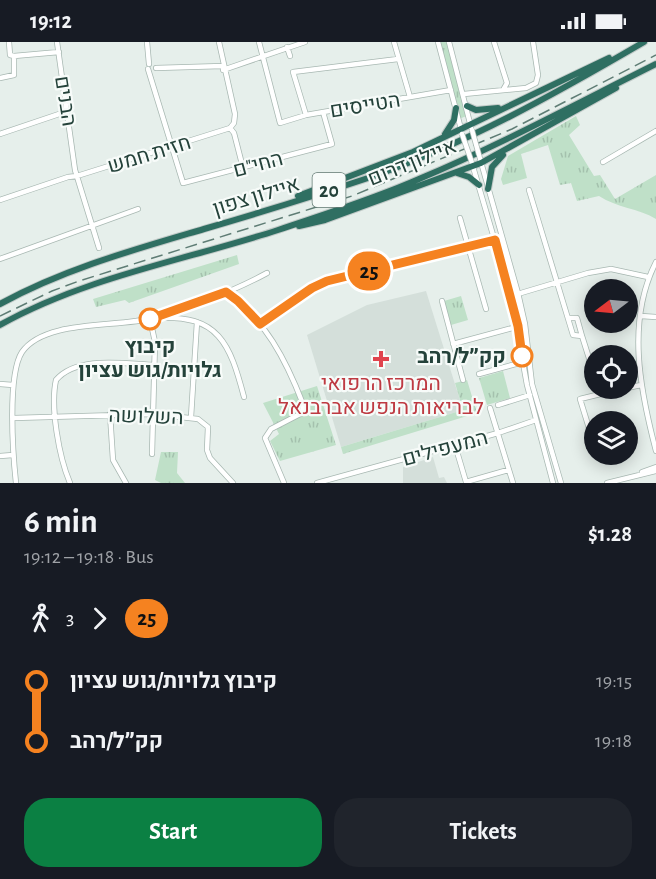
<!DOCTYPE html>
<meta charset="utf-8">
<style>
body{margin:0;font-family:"Alegreya Sans",Heebo,sans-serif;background:#20242c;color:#f1f3f6;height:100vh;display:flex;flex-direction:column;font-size:22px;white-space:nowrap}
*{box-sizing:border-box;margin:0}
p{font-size:20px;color:#9ea1a6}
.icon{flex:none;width:33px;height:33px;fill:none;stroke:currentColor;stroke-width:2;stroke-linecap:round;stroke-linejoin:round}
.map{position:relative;height:441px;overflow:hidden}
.panel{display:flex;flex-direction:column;background:#171b24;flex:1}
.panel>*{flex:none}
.badge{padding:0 12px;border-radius:20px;font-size:21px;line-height:39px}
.needle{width:39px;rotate:254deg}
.fabs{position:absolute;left:584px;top:237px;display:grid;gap:12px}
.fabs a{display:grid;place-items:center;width:54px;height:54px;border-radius:50%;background:#171b24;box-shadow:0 3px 15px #0003;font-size:30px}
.map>.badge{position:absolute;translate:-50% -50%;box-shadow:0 0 0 3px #fff}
.legs{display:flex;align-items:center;gap:9px;height:66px;padding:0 24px;font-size:20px}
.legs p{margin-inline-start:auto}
.overview{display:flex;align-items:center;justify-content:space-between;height:102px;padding:0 24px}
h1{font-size:33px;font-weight:700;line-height:45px}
.primary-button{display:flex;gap:12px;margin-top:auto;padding:12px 24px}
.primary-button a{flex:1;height:69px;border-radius:24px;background:#0b8043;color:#fff;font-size:24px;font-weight:700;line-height:69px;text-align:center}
.primary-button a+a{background:#20242c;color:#f1f3f6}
ul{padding:0 24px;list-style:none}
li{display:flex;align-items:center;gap:21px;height:60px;font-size:22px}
li i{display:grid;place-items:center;width:9px;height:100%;margin:0 8px;background:currentColor}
li i::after{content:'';width:15px;height:15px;margin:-8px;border:4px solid;border-radius:50%;background:#171b24}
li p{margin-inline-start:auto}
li:first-child i{background:linear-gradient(#0000 50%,currentColor 0)}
li:last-child i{background:linear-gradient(currentColor 50%,#0000 0)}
.status{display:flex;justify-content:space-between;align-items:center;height:42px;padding:0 30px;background:#171b24;direction:ltr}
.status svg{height:16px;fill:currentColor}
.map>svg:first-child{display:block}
.built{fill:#d4dfda}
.grass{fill:url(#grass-tufts)}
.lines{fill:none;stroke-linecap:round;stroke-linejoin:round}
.minor-casing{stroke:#a8b8b2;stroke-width:6}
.highway-casing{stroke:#c2cac8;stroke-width:8}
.minor{stroke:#fff;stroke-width:4.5}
.highway{stroke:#2f6f62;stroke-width:6}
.rail{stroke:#5f7d75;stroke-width:1.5;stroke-dasharray:12 6;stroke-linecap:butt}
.minor-bridge-casing{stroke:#a8b8b2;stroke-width:6;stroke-linecap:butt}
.minor-bridge{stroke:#fff;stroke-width:4.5}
.line-1-casing{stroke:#fff;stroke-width:14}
.line-1{stroke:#f58220;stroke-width:9}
.stop-1-dot{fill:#fff;stroke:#f58220;stroke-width:3}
.health-dot{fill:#e0444e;stroke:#f7fbf9;stroke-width:2}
.labels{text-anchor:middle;stroke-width:4.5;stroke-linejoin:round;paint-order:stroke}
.shield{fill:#f7fbf9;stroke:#637a73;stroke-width:1.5}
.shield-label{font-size:20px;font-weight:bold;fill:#24423a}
.street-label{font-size:21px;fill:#24423a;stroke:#f7fbf9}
.stop-label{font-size:21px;font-weight:bold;fill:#24423a;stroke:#f7fbf9}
.health-label{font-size:21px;fill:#be3a42;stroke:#f7fbf9}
</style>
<div class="status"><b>19:12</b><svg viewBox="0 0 49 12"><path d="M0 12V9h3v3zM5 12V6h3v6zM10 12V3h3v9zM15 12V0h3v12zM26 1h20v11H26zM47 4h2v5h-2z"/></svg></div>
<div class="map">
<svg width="656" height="441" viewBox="0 0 656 441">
<defs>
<pattern id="grass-tufts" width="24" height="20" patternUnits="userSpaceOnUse" patternTransform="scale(1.5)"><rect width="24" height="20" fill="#bfe0c8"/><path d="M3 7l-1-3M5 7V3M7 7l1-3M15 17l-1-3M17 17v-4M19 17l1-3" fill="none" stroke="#a4c1ad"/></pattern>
</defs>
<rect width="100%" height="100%" fill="#e6efeb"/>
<path class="built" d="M426,249L463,368L341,405L307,293L367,263Z
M433,415L439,436L444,435L447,441H403V425Z"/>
<path class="grass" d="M438,0H449L469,73L459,77Z
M576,74L580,83L569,93L594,134L600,133L615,157L656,133V177C638,166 617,166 599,154L577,159L571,141L560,143L548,103L521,112L527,136L503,143L501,137L508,114Z
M237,213L239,222L129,261L125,258L96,265L93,257Z
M461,254L468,278L451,283L444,259Z
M503,329L510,356L487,363L479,336Z
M467,338L477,371L343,412L341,405L463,368L455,341Z
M317,344L336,403L280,419L270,399L279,392L263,361Z
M161,410H178L177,431L185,441H161L155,438Z"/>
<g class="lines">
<defs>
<path id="minor" d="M9,0L10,13L14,14L59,10
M57,0L75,128L99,206
M147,0L149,22
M219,0L235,72L234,81L230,86
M259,0L280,81L306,73L451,48
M394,0L410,55
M438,0L461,87
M449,0L471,85
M494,0L507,41L503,48
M287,5L290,14
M156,26L223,24
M148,27L183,141L332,102L323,70
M223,28L305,0
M0,36L14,33V14
M464,52L526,46L536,41L538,33L533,0
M306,73L293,30L398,17
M230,86L234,91L243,126
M0,92L68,69
M479,113L518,251L525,282L532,342L561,441
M471,118L511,254L527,343L553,441
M603,120L656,89
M529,148L573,293L582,294L594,332
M0,158L68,135L77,134L230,86
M460,176L486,267
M0,217L138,167
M656,220C626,279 640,348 656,409
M226,250C265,277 286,318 303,362L302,371L271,387L265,396L284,441
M511,254L588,231L611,227L648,235
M442,259L463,338
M641,274L656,275
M156,276C219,272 230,302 244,355
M568,276H577L582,294
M150,277L155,300L152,412
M260,282L312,246L327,239L498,197
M453,302L520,284
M479,332L523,320
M0,342L13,343
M627,346L641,343
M498,363L530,353
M490,366L513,441
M110,372L113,418L126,441
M191,375L197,280
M14,376L153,372L198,377L208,385L207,408L210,416L233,441
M593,399L580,357L625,346
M455,403L466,440L508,428
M0,414L13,413
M642,430L656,425
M16,441C13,413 7,333 22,310C45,277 118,286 152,276C191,265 232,250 267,231
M70,441C59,415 50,365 56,338C77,313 126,322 155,323
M317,441L498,391L536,378
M607,441L656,429"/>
<path id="highway" d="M467,64L476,68L498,66
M445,92L454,78L456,66
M457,131L469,135L479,143
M488,147L492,125L503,113
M298,154L413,110L609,16
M299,184L325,178L481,121L616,46
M0,262C64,227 133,208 204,187C259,171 314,154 368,136C466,102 555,52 644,0
M0,283C86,235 186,218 278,188C325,172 374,157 419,137C500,103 578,61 656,22"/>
</defs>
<use href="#minor" class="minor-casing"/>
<use href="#highway" class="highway-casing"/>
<use href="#minor" class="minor"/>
<use href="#highway" class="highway"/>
<path class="rail" d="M0,274L52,249L79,239L352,154L512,87L656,13"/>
<defs>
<path id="minor-bridge" d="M472,88L479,113
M462,92L471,118"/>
</defs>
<use href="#minor-bridge" class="minor-bridge-casing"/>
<use href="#minor-bridge" class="minor-bridge"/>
</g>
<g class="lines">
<defs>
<path id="line-1" d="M150,277L226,250L238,259L260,282L312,246L327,239L495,198L518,284L522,314"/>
</defs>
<use href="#line-1" class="line-1-casing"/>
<use href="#line-1" class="line-1"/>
</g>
<g class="stop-1-dot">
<circle cx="150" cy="277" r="10"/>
<circle cx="522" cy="314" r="10"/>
</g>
<path class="health-dot" d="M378 308h6v6h6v6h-6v6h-6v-6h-6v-6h6z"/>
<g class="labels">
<rect class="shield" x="312.5" y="131" width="33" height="34" rx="4.5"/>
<g class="shield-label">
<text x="329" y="155">20</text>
</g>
<g class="street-label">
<text transform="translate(66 59) rotate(81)" y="7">הבנים</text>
<text transform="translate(365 63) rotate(-9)" y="7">הטייסים</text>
<text transform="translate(149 112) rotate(-17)" y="7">חזית חמש</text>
<text transform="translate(412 120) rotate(-22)" y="7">איילון דרום</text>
<text transform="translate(258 122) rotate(-15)" y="7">החי"ם</text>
<text transform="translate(256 154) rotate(-17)" y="7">איילון צפון</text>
<text transform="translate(146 374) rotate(2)" y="7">השלושה</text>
<text transform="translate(445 406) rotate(-15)" y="7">המעפילים</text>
</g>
<g class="stop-label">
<text x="150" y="311">קיבוץ<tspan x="150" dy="24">גלויות/גוש עציון</tspan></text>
<text x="506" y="321" text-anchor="end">קק״ל/רהב</text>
</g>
<g class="health-label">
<text x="381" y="348">המרכז הרפואי<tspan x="381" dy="24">לבריאות הנפש אברבנאל</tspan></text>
</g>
</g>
</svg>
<div class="fabs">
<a><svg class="needle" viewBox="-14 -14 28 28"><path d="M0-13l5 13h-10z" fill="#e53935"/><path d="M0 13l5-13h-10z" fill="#9ea1a6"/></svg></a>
<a><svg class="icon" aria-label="locate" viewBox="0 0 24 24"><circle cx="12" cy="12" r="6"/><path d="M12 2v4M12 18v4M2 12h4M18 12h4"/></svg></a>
<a><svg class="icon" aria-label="layers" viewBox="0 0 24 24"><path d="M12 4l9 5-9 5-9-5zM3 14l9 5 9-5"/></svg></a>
</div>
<b class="badge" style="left:369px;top:229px;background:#f58220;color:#111">25</b>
</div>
<section class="panel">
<div class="overview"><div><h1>6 min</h1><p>19:12 – 19:18 · Bus</p></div><b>$1.28</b></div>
<div class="legs"><svg class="icon" aria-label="walk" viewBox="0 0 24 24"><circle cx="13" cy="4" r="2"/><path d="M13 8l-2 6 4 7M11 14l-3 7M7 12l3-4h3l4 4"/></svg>3<svg class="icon" aria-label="forward" viewBox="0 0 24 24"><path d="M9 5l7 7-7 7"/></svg><b class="badge" style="background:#f58220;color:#111">25</b></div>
<ul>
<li><i style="color:#f58220"></i><b>קיבוץ גלויות/גוש עציון</b><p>19:15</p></li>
<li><i style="color:#f58220"></i><b>קק״ל/רהב</b><p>19:18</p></li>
</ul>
<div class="primary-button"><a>Start</a><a>Tickets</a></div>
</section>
